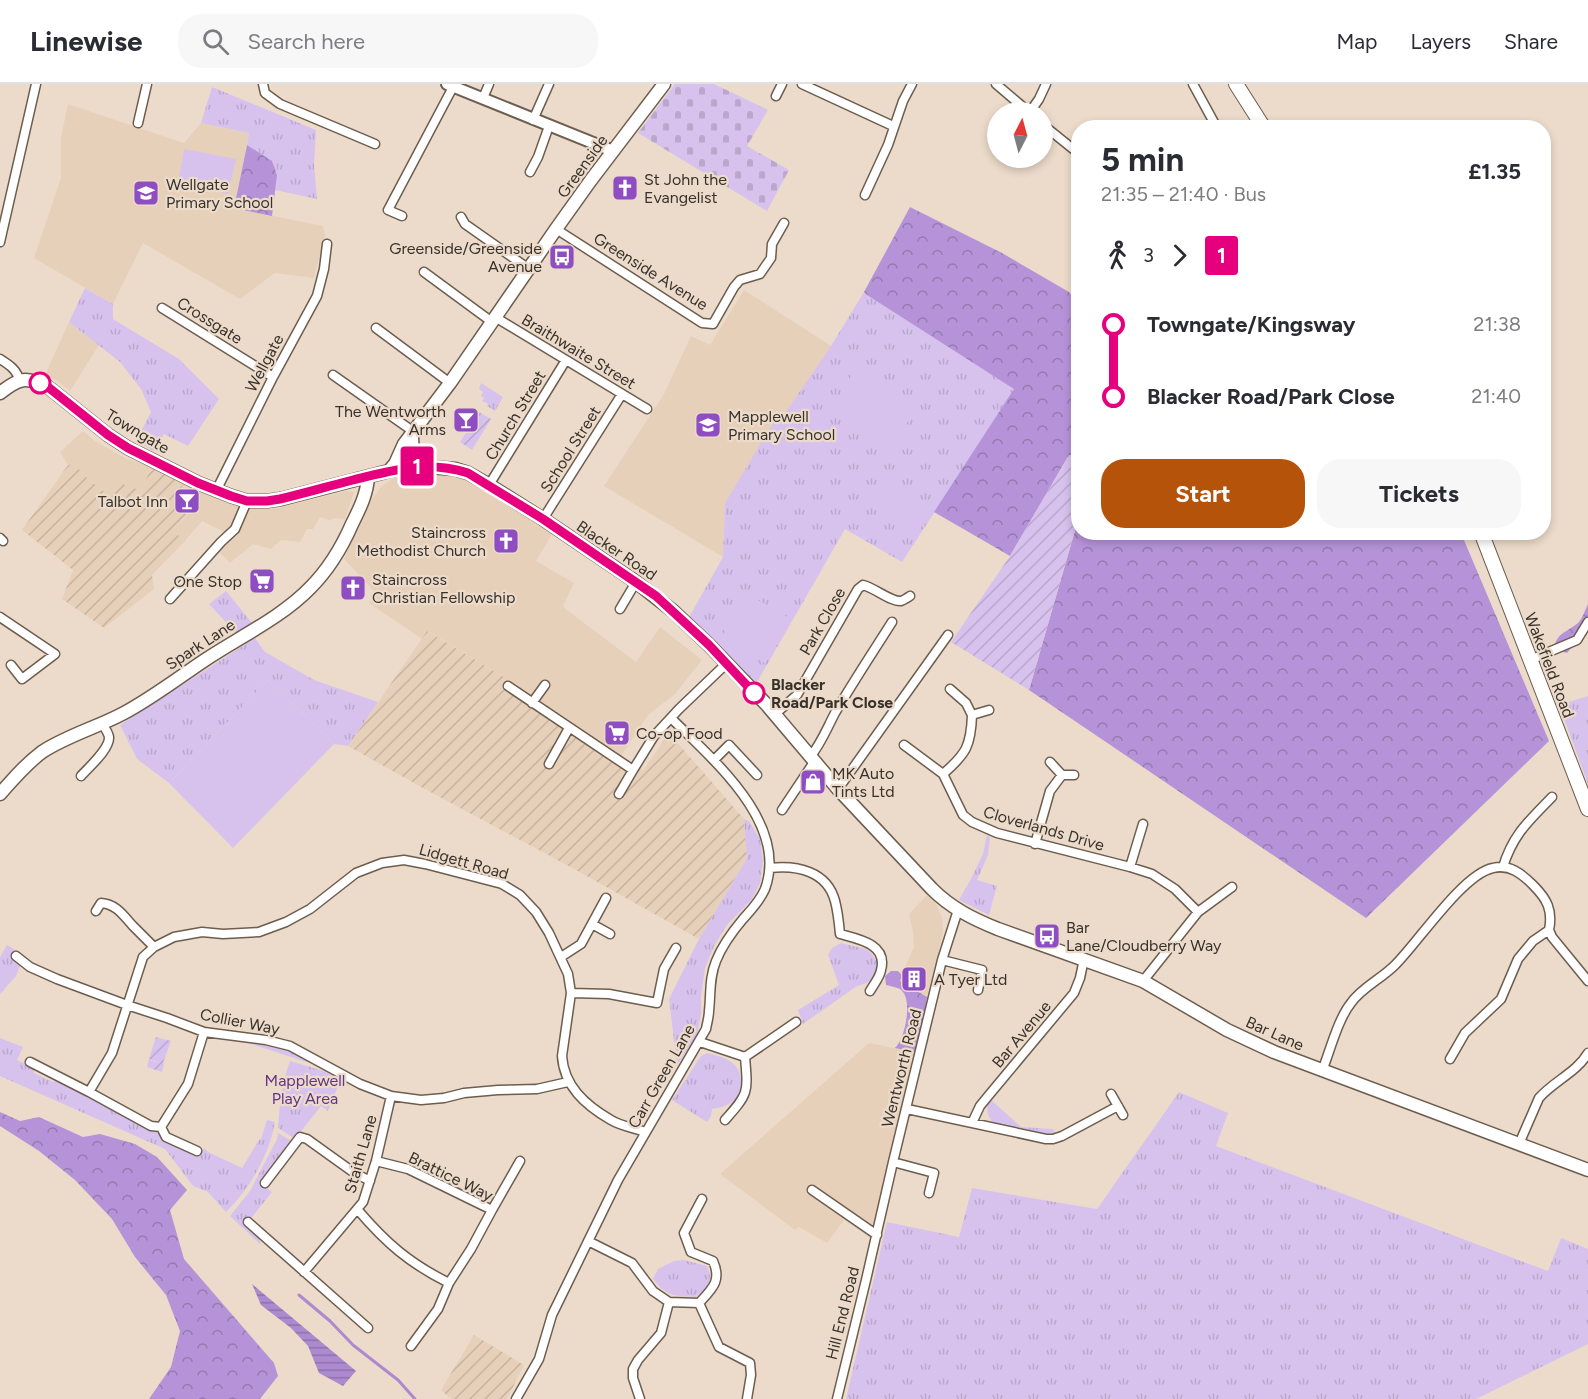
<!DOCTYPE html>
<meta charset="utf-8">
<style>
body{margin:0;font-family:Figtree,sans-serif;background:#f7f7f7;color:#2b2b33;height:100vh;display:flex;flex-direction:column;font-size:22px;white-space:nowrap}
*{box-sizing:border-box;margin:0}
p{font-size:20px;color:#7c7c81}
.icon{flex:none;width:33px;height:33px;fill:none;stroke:currentColor;stroke-width:2;stroke-linecap:round;stroke-linejoin:round}
.map{position:relative;flex:1;overflow:hidden}
.sheet{position:absolute;left:1071px;top:36px;width:480px;height:420px;display:flex;flex-direction:column;background:#fff;border-radius:24px;box-shadow:0 3px 9px #0003}
.sheet>*{flex:none}
.badge{padding:0 12px;border-radius:4px;font-size:21px;line-height:39px}
.needle{width:39px;rotate:6deg}
.buttons{position:absolute;left:987px;top:18px;display:grid;gap:12px}
.buttons a{display:grid;place-items:center;width:66px;height:66px;border-radius:50%;background:#fff;box-shadow:0 3px 9px #0003;font-size:30px}
.map>.badge{position:absolute;translate:-50% -50%;box-shadow:0 0 0 3px #fff}
.legs{display:flex;align-items:center;gap:9px;height:66px;padding:0 30px;font-size:20px}
.legs p{margin-inline-start:auto}
.overview{display:flex;align-items:center;justify-content:space-between;height:102px;padding:0 30px}
h1{font-size:33px;font-weight:700;line-height:45px}
.primary-button{display:flex;gap:12px;margin-top:auto;padding:12px 30px}
.primary-button a{flex:1;height:69px;border-radius:24px;background:#b45309;color:#fff;font-size:24px;font-weight:700;line-height:69px;text-align:center}
.primary-button a+a{background:#f7f7f7;color:#2b2b33}
ul{padding:0 30px;list-style:none}
li{display:flex;align-items:center;gap:21px;height:72px;font-size:22px}
li i{display:grid;place-items:center;width:9px;height:100%;margin:0 8px;background:currentColor}
li i::after{content:'';width:15px;height:15px;margin:-8px;border:4px solid;border-radius:50%;background:#fff}
li p{margin-inline-start:auto}
li:first-child i{background:linear-gradient(#0000 50%,currentColor 0)}
li:last-child i{background:linear-gradient(currentColor 50%,#0000 0)}
header{display:flex;align-items:center;gap:36px;box-sizing:border-box;height:84px;padding:0 30px;background:#fff;border-bottom:2px solid #e1e1e2}
header strong{font-size:28px}
nav{display:flex;gap:33px;margin-inline-start:auto;font-size:21px}
.search{width:420px;height:54px;background:#f7f7f7;display:flex;align-items:center;gap:15px;box-sizing:border-box;padding:0 21px;border-radius:24px;color:#7c7c81;font-size:22px}
.map>svg:first-child{display:block}
.built{fill:#e7d0b9}
.industrial{fill:url(#industrial-furrows)}
.grass{fill:url(#grass-tufts)}
.forest{fill:url(#forest-crowns)}
.cemetery{fill:url(#cemetery-stones)}
.garden{fill:url(#garden-furrows)}
.pitch{fill:#d7c2ee}
.water{fill:url(#water-rules)}
.lines{fill:none;stroke-linecap:round;stroke-linejoin:round}
.stream{stroke:#ad8acf;stroke-width:3}
.minor-casing{stroke:#6c5d4e;stroke-width:11}
.tertiary-casing{stroke:#6c5d4e;stroke-width:14}
.secondary-casing{stroke:#6c5d4e;stroke-width:15}
.primary-casing{stroke:#6c5d4e;stroke-width:16}
.minor{stroke:#fff;stroke-width:8}
.tertiary{stroke:#fff;stroke-width:10}
.secondary{stroke:#fff;stroke-width:12}
.primary{stroke:#fff;stroke-width:14}
.line-1-casing{stroke:#fff;stroke-width:14}
.line-1{stroke:#e6007e;stroke-width:9}
.stop-1-dot{fill:#fff;stroke:#e6007e;stroke-width:3}
.labels{text-anchor:middle;stroke-width:4.5;stroke-linejoin:round;paint-order:stroke}
.street-label{font-size:16px;fill:#38322b;stroke:#ecdbca}
.poi-label{font-size:16px;fill:#38322b;stroke:#ecdbca;text-anchor:start}
.stop-label{font-size:16px;font-weight:bold;fill:#38322b;stroke:#ecdbca;text-anchor:start}
.park-label{font-size:16px;fill:#623487;stroke:#ecdbca}
</style>
<header>
<strong>Linewise</strong>
<div class="search"><svg class="icon" aria-label="search" viewBox="0 0 24 24"><circle cx="10" cy="10" r="6"/><path d="M15 15l6 6"/></svg>Search here</div>
<nav><a>Map</a><a>Layers</a><a>Share</a></nav>
</header>
<div class="map">
<svg width="1588" height="1315" viewBox="0 0 1588 1315">
<defs>
<pattern id="industrial-furrows" width="10" height="10" patternUnits="userSpaceOnUse" patternTransform="scale(1.5)"><rect width="10" height="10" fill="#e7d0b9"/><path d="M-1 1l2-2M0 10L10 0M9 11l2-2" fill="none" stroke="#c7b39f"/></pattern>
<pattern id="grass-tufts" width="24" height="20" patternUnits="userSpaceOnUse" patternTransform="scale(1.5)"><rect width="24" height="20" fill="#d7c2ee"/><path d="M3 7l-1-3M5 7V3M7 7l1-3M15 17l-1-3M17 17v-4M19 17l1-3" fill="none" stroke="#b9a7cc"/></pattern>
<pattern id="forest-crowns" width="20" height="18" patternUnits="userSpaceOnUse" patternTransform="scale(1.5)"><rect width="20" height="18" fill="#b693d8"/><path d="M2 6a3 3 0 1 1 6 0M12 15a3 3 0 1 1 6 0" fill="none" stroke="#9579af"/></pattern>
<pattern id="cemetery-stones" width="16" height="16" patternUnits="userSpaceOnUse" patternTransform="scale(1.5)"><rect width="16" height="16" fill="#d7c2ee"/><path d="M2 7V4a2 2 0 0 1 4 0v3zM10 15v-3a2 2 0 0 1 4 0v3z" fill="#b9a7cc"/></pattern>
<pattern id="garden-furrows" width="10" height="10" patternUnits="userSpaceOnUse" patternTransform="scale(1.5)"><rect width="10" height="10" fill="#d7c2ee"/><path d="M-1 1l2-2M0 10L10 0M9 11l2-2" fill="none" stroke="#b9a7cc"/></pattern>
<pattern id="water-rules" width="6" height="5" patternUnits="userSpaceOnUse" patternTransform="scale(1.5)"><rect width="6" height="5" fill="#ad8acf"/><path d="M0 2.5h6" fill="none" stroke="#8e71a8"/></pattern>
</defs>
<rect width="100%" height="100%" fill="#ecdbca"/>
<path class="built" d="M68,20L184,59L201,39L249,49L234,124L323,142L325,151L314,194L275,189L240,215L143,159L113,220L34,174L61,94V54Z
M744,206L831,262L725,419L723,473L604,402L664,310L691,252L710,261Z
M69,238L99,261L70,307L58,297L45,291Z
M83,347L95,357L125,374L152,383L141,405L130,404L111,413L87,394L74,380L68,381L60,368Z
M440,390L467,395L552,450L536,477L574,499L563,522L567,526L636,578L660,543L702,576L675,610L648,631L621,672L517,601L428,547L422,555L369,519L376,509L344,475L366,424L381,403L396,392Z
M185,398L230,418L245,422L274,425L346,407L354,408L345,435L336,434L329,436L320,433L313,445H307L300,458L281,456L271,465L253,460L230,479L219,468L230,451L202,437L185,457L173,447L189,429L173,418Z
M928,810L937,822L942,833L943,848L927,913L899,897L914,863L913,848L909,830Z
M869,959L918,969L872,1155L844,1136L827,1159L799,1143L795,1146L720,1090Z"/>
<path class="industrial" d="M74,380L87,394L111,413L120,398L130,404L141,405L152,383L185,398L173,418L189,428L173,447L185,457L152,491L154,505L104,544L62,515L73,486L22,446L68,381Z
M427,547L517,601L643,686L669,649L744,735L747,774L699,855L576,786L423,704L348,662Z
M474,1251L524,1281L507,1315H451L441,1306Z"/>
<path class="grass" d="M212,3L316,46L314,81L317,115L275,106L277,91L272,78L247,61L249,49L201,39Z
M85,204L113,220V235L179,275L219,315L188,362L164,350L154,367L136,357L151,328L141,305L120,278L69,238Z
M864,208L867,211L1015,305L902,478L845,445L756,600L734,581L688,535L723,473L725,419L776,334L783,332L831,262Z
M481,299L503,313L495,327L487,322L488,320L482,317L484,314L481,312L483,308L479,305Z
M226,507L252,539L237,550L209,520Z
M255,554L265,568L314,596L378,618L348,662L334,660L268,596L169,699L137,675L120,641Z
M1588,612V700L1559,621Z
M744,735L749,737L760,755L763,777L760,799L752,815L727,841L714,862L705,884L701,913V930L697,951L677,981L669,915L699,855L747,774Z
M987,751L990,753L988,771L977,796L997,802L989,831L959,816L971,795L983,770Z
M841,859C861,865 872,861 878,883C873,896 870,899 857,902L803,940L798,926L839,901L828,871L832,864Z
M7,861L17,867L14,875L20,882L16,892L0,910V873Z
M0,954L23,963L17,976L34,984V989L53,998L59,996L90,1011L94,1016L156,1046L164,1055L200,1072L204,1064L208,1068L242,1084L259,1056L261,1055L267,1036L275,1038C269,1072 250,1104 226,1128L208,1108L193,1102L165,1065L0,992Z
M245,958C270,957 297,966 316,981Z
M707,969C716,971 727,974 734,980C745,992 743,1010 730,1019C725,1023 718,1024 712,1025L711,1032L707,1038L672,1016L701,972Z
M290,977L324,987L340,997L328,1027L321,1022L295,1055L278,1044C280,1018 281,1002 290,977Z
M1179,1008L1228,1029L1216,1062L1548,1187L1561,1154L1588,1165V1260L1476,1315H846L887,1138L959,1153L972,1104L1097,1125Z
M990,1015L1021,1043L1053,1045L1056,1050L1051,1051L994,1040C987,1032 985,1025 990,1015Z
M278,1049L295,1059L263,1101L272,1108L248,1138L257,1148L261,1161L230,1132L250,1107L277,1055Z
M684,1176L707,1182C714,1198 707,1204 695,1213C674,1212 666,1212 653,1195L658,1185L674,1177Z"/>
<path class="forest" d="M247,61L272,77L277,91L272,132L234,124Z
M910,123L1002,169L1069,208L1078,219V375L1069,371L1010,472L934,428L1014,305L867,211L864,208Z
M1078,436V448L1461,449L1549,657L1366,834L1029,606Z
M1588,520V538L1573,562L1567,569L1559,567L1555,562C1556,549 1571,546 1579,538C1583,533 1585,526 1588,520Z
M891,887H898L902,891L900,897L927,913L918,969L895,964C905,955 914,914 900,905C896,903 890,902 886,901L885,892Z
M0,1028L20,1037L39,1033L83,1053L100,1050L135,1060L157,1073L187,1106L170,1126L184,1175L274,1279L278,1292L260,1315H149L171,1283L180,1247L166,1211L135,1173L112,1135L75,1096L39,1067L0,1042Z"/>
<path class="cemetery" d="M675,0H714L768,26L747,62L789,86L767,127L638,49Z"/>
<path class="garden" d="M479,328L491,335L472,366L460,358Z
M1069,371L1078,375V436L1029,606L951,558L1010,472Z
M156,953L171,957L163,979L164,980L162,988L147,983L149,976L160,979L149,975Z"/>
<path class="pitch" d="M184,65L236,75L228,110L178,99Z
M854,287L916,323L894,361L832,325Z
M889,402L930,429L916,452L874,425Z
M746,509L789,534L764,579L721,554Z
M268,596L334,660L233,764L169,699Z"/>
<path class="water" d="M252,1200L356,1287L343,1302L319,1289L308,1262L291,1244L261,1221Z"/>
<g class="lines">
<path class="stream" d="M299,1211L330,1237L353,1261L398,1296L415,1315"/>
<defs>
<path id="minor" d="M263,0L265,9L280,20L375,60
M802,0L893,42
M996,0L1029,28
M1193,0L1217,44
M776,12L782,0
M483,14L489,0
M1030,28L1039,15L1046,0
M533,36L549,0
M138,39L147,0
M1042,40L1078,69
M530,88L538,73L549,42
M865,111L888,61L903,17L912,0
M402,132L388,126L453,3
M461,133L465,140L529,185
M556,145L702,239L713,240L734,203L740,196L760,190L771,174L772,160L784,139
M0,158L36,0
M424,188L492,238
M162,224L273,293
M495,233L647,325
M376,244L450,299
M0,275C8,280 18,286 19,297
M333,291L414,348
M489,401L566,276
M216,407L273,293L317,212L324,185L327,160
M543,435L622,310
M0,454L3,457
M170,515L221,458L235,445L247,417
M620,525L636,498
M0,533L55,570L22,595L11,581
M1530,576L1577,556L1588,538
M508,602L633,686L654,652L679,625L726,580
M950,605L966,619L972,631
M532,619L545,601
M775,630L797,611L858,505L863,501C875,504 891,518 901,517C904,516 907,514 910,512
M904,661L943,690L963,731L972,738L997,749L1130,783L1152,790L1175,805L1198,828
M810,673C821,660 827,644 835,629C853,598 873,568 892,538
M714,676L729,661L757,691
M549,680L569,644
M943,690C966,670 971,662 972,631L989,626
M1062,691H1074
M81,692C89,683 110,665 109,653C108,648 105,644 102,640
M838,705L948,551
M619,710L633,686
M782,726L814,678
M1035,760L1050,707L1062,691L1050,678
M1130,783L1143,740
M1503,783C1513,750 1529,737 1552,713
M770,784C797,781 827,787 835,817C838,828 839,839 840,850C858,855 888,860 881,886C880,893 874,900 870,907
M96,827L101,819C116,820 123,831 133,842C140,849 147,856 154,863
M592,840L610,850
M16,872L30,883L57,895L127,921L167,934L204,948L266,956L290,962L360,1000L391,1012L421,1016L444,1014L464,1009L498,1006L537,1005L568,998
M561,873L581,860L606,814
M942,876L982,886L978,906
M1143,897L1198,828L1232,803
M571,909L609,910L657,919L664,885L676,864
M700,958L745,973L796,938
M1450,975L1465,949L1501,915L1518,875L1533,857L1549,846
M30,978L89,1008L151,1042L161,1043L188,1000L204,948
M1322,987C1330,967 1338,935 1351,919C1362,903 1383,894 1396,880C1419,857 1463,790 1493,784C1510,780 1522,790 1533,801C1547,815 1553,826 1549,846L1552,853L1588,897
M89,1008L112,969L143,873L154,863L174,853L202,848L223,850L259,848L286,838L310,825L356,789L382,779L404,776L425,780L502,800L520,811L536,828L549,849L568,890L571,909L562,972C564,1002 585,1021 611,1036C621,1042 634,1044 646,1048
M1111,1010L1123,1031
M907,1025L1046,1055H1053L1062,1052L1118,1022
M725,1036C749,1009 748,1009 745,973
M972,1039L980,1022L989,1011L1074,909L1080,894L1084,875
M161,1043L166,1053L197,1067
M1519,1060L1539,1014C1554,997 1577,988 1588,969
M893,1078L934,1089L929,1109
M265,1099L300,1053L307,1055L353,1088L370,1097
M812,1106L877,1151
M357,1125C386,1159 409,1179 449,1199L471,1165L492,1126L408,1085L376,1077
M492,1126L520,1077
M248,1138L368,1244
M588,1157L632,1179L653,1207L669,1218L699,1219C712,1205 722,1197 713,1177L691,1168L684,1149L702,1115
M304,1188L363,1118L376,1077L391,1012
M699,1219L719,1263L750,1279L751,1291L747,1315
M411,1262L438,1225L449,1199
M516,1315L539,1275L552,1231L618,1096L706,945C707,939 709,933 709,927C711,910 709,894 716,877C722,862 732,848 743,835C751,826 760,817 765,805C789,739 713,676 671,634
M640,1315L633,1294V1285L638,1276L661,1249L669,1218
M837,1315L866,1196L893,1078L942,876L958,826"/>
<path id="tertiary" d="M447,0L613,67"/>
<path id="secondary" d="M0,309C19,294 26,292 48,303L108,351L128,364L198,399L231,412L247,417H267L281,415L389,387L416,382L455,385L468,389L489,401L543,435L636,498L673,527L709,561L766,620L838,705L932,805C951,824 973,835 998,845L1143,897L1227,946L1274,968L1588,1086
M412,352L413,374L416,382
M389,387L395,380L404,360L450,299L556,145L591,96L664,0
M0,710C13,695 26,680 42,668C66,652 98,643 124,629C152,614 178,594 205,576C238,554 282,533 310,504C328,486 342,463 352,440C360,424 367,410 368,393"/>
<path id="primary" d="M1236,0L1264,44
M1481,448L1588,725"/>
</defs>
<use href="#minor" class="minor-casing"/>
<use href="#tertiary" class="tertiary-casing"/>
<use href="#secondary" class="secondary-casing"/>
<use href="#primary" class="primary-casing"/>
<use href="#minor" class="minor"/>
<use href="#tertiary" class="tertiary"/>
<use href="#secondary" class="secondary"/>
<use href="#primary" class="primary"/>
</g>
<g class="lines">
<defs>
<path id="line-1" d="M40,299L48,303L108,351L128,364L198,399L231,412L247,417H267L280,415C305,409 329,402 353,396C395,386 425,376 468,389L543,435L656,512L709,561L754,609"/>
</defs>
<use href="#line-1" class="line-1-casing"/>
<use href="#line-1" class="line-1"/>
</g>
<defs>
<symbol id="church-square" viewBox="-11 -11 22 22"><rect x="-9" y="-9" width="18" height="18" rx="4" fill="#8f4dc2" stroke="#ecdbca"/><path d="M-1.2-6h2.4v3.5h3.3v2.4h-3.3V6h-2.4V-.1h-3.3v-2.4h3.3Z" fill="#fff"/></symbol>
<symbol id="school-square" viewBox="-11 -11 22 22"><rect x="-9" y="-9" width="18" height="18" rx="4" fill="#8f4dc2" stroke="#ecdbca"/><path d="M0-5L7-2L0 1L-7-2ZM-4 1L0 2.5L4 1V4Q0 6-4 4Z" fill="#fff"/></symbol>
<symbol id="bus-square" viewBox="-11 -11 22 22"><rect x="-9" y="-9" width="18" height="18" rx="4" fill="#8f4dc2" stroke="#ecdbca"/><path d="M-5-6H5V4H4V6H2V4H-2V6H-4V4H-5ZM-3.5-4V0h7V-4ZM-3.5 1.2v1.5H-2V1.2ZM2 1.2v1.5H3.5V1.2Z" fill="#fff"/></symbol>
<symbol id="bar-square" viewBox="-11 -11 22 22"><rect x="-9" y="-9" width="18" height="18" rx="4" fill="#8f4dc2" stroke="#ecdbca"/><path d="M-6-5H6L.8 .8V4.5H3.5V6h-7V4.5H-.8V.8Z" fill="#fff"/></symbol>
<symbol id="supermarket-square" viewBox="-11 -11 22 22"><rect x="-9" y="-9" width="18" height="18" rx="4" fill="#8f4dc2" stroke="#ecdbca"/><path d="M-6-5.5h2.5l.6 2H6L4.5 2H-2.5L-4.4-4H-6ZM-1.5 3.2a1.3 1.3 0 1 0 .1 0ZM3 3.2a1.3 1.3 0 1 0 .1 0Z" fill="#fff"/></symbol>
<symbol id="shop-square" viewBox="-11 -11 22 22"><rect x="-9" y="-9" width="18" height="18" rx="4" fill="#8f4dc2" stroke="#ecdbca"/><path d="M-5-2.5h2.3a2.7 3.5 0 0 1 5.4 0H5L5.5 6h-11ZM-1.5-2.5h3a1.5 2.3 0 0 0-3 0Z" fill="#fff"/></symbol>
<symbol id="building-square" viewBox="-11 -11 22 22"><rect x="-9" y="-9" width="18" height="18" rx="4" fill="#8f4dc2" stroke="#ecdbca"/><path d="M-4-6H4V6H1V3H-1V6H-4ZM-2.5-4.3h1.7v1.8h-1.7ZM.8-4.3h1.7v1.8H.8ZM-2.5-1h1.7V.8h-1.7ZM.8-1h1.7V.8H.8Z" fill="#fff"/></symbol>
</defs>
<g fill-rule="evenodd">
<use href="#church-square" x="610" y="89" width="30" height="30"/>
<use href="#school-square" x="131" y="94" width="30" height="30"/>
<use href="#bus-square" x="547" y="158" width="30" height="30"/>
<use href="#bar-square" x="451" y="321" width="30" height="30"/>
<use href="#school-square" x="693" y="326" width="30" height="30"/>
<use href="#bar-square" x="172" y="402" width="30" height="30"/>
<use href="#church-square" x="491" y="442" width="30" height="30"/>
<use href="#supermarket-square" x="247" y="482" width="30" height="30"/>
<use href="#church-square" x="338" y="489" width="30" height="30"/>
<use href="#supermarket-square" x="602" y="634" width="30" height="30"/>
<use href="#shop-square" x="798" y="683" width="30" height="30"/>
<use href="#bus-square" x="1032" y="837" width="30" height="30"/>
<use href="#building-square" x="899" y="880" width="30" height="30"/>
</g>
<g class="stop-1-dot">
<circle cx="40" cy="299" r="10"/>
<circle cx="754" cy="609" r="10"/>
</g>
<g class="labels">
<g class="street-label">
<text transform="translate(582 82) rotate(-54)" y="6">Greenside</text>
<text transform="translate(651 187) rotate(32)" y="6">Greenside Avenue</text>
<text transform="translate(210 236) rotate(32)" y="6">Crossgate</text>
<text transform="translate(579 267) rotate(31)" y="6">Braithwaite Street</text>
<text transform="translate(264 279) rotate(-62)" y="6">Wellgate</text>
<text transform="translate(515 331) rotate(-59)" y="6">Church Street</text>
<text transform="translate(138 347) rotate(31)" y="6">Towngate</text>
<text transform="translate(570 365) rotate(-58)" y="6">School Street</text>
<text transform="translate(617 466) rotate(34)" y="6">Blacker Road</text>
<text transform="translate(822 537) rotate(-60)" y="6">Park Close</text>
<text transform="translate(200 560) rotate(-33)" y="6">Spark Lane</text>
<text transform="translate(1550 581) rotate(69)" y="6">Wakefield Road</text>
<text transform="translate(1044 744) rotate(16)" y="6">Cloverlands Drive</text>
<text transform="translate(464 777) rotate(16)" y="6">Lidgett Road</text>
<text transform="translate(240 937) rotate(11)" y="6">Collier Way</text>
<text transform="translate(1275 949) rotate(24)" y="6">Bar Lane</text>
<text transform="translate(1021 950) rotate(-50)" y="6">Bar Avenue</text>
<text transform="translate(901 984) rotate(-76)" y="6">Wentworth Road</text>
<text transform="translate(661 992) rotate(-60)" y="6">Carr Green Lane</text>
<text transform="translate(360 1070) rotate(-74)" y="6">Staith Lane</text>
<text transform="translate(451 1092) rotate(26)" y="6">Brattice Way</text>
<text transform="translate(842 1229) rotate(-76)" y="6">Hill End Road</text>
</g>
<g class="poi-label">
<text x="644" y="101">St John the<tspan x="644" dy="18">Evangelist</tspan></text>
<text x="166" y="106">Wellgate<tspan x="166" dy="18">Primary School</tspan></text>
<text x="542" y="170" text-anchor="end">Greenside/Greenside<tspan x="542" dy="18">Avenue</tspan></text>
<text x="446" y="333" text-anchor="end">The Wentworth<tspan x="446" dy="18">Arms</tspan></text>
<text x="728" y="338">Mapplewell<tspan x="728" dy="18">Primary School</tspan></text>
<text x="168" y="423" text-anchor="end">Talbot Inn</text>
<text x="486" y="454" text-anchor="end">Staincross<tspan x="486" dy="18">Methodist Church</tspan></text>
<text x="372" y="501">Staincross<tspan x="372" dy="18">Christian Fellowship</tspan></text>
<text x="242" y="503" text-anchor="end">One Stop</text>
<text x="636" y="655">Co-op Food</text>
<text x="832" y="695">MK Auto<tspan x="832" dy="18">Tints Ltd</tspan></text>
<text x="1066" y="849">Bar<tspan x="1066" dy="18">Lane/Cloudberry Way</tspan></text>
<text x="934" y="901">A Tyer Ltd</text>
</g>
<g class="stop-label">
<text x="771" y="606">Blacker<tspan x="771" dy="18">Road/Park Close</tspan></text>
</g>
<g class="park-label">
<text x="305" y="1002">Mapplewell<tspan x="305" dy="18">Play Area</tspan></text>
</g>
</g>
</svg>
<div class="buttons">
<a><svg class="needle" viewBox="-14 -14 28 28"><path d="M0-13l5 13h-10z" fill="#e53935"/><path d="M0 13l5-13h-10z" fill="#7c7c81"/></svg></a>
</div>
<b class="badge" style="left:417px;top:382px;background:#e6007e;color:#fff">1</b>
<section class="sheet">
<div class="overview"><div><h1>5 min</h1><p>21:35 – 21:40 · Bus</p></div><b>£1.35</b></div>
<div class="legs"><svg class="icon" aria-label="walk" viewBox="0 0 24 24"><circle cx="13" cy="4" r="2"/><path d="M13 8l-2 6 4 7M11 14l-3 7M7 12l3-4h3l4 4"/></svg>3<svg class="icon" aria-label="forward" viewBox="0 0 24 24"><path d="M9 5l7 7-7 7"/></svg><b class="badge" style="background:#e6007e;color:#fff">1</b></div>
<ul>
<li><i style="color:#e6007e"></i><b>Towngate/Kingsway</b><p>21:38</p></li>
<li><i style="color:#e6007e"></i><b>Blacker Road/Park Close</b><p>21:40</p></li>
</ul>
<div class="primary-button"><a>Start</a><a>Tickets</a></div>
</section>
</div>
